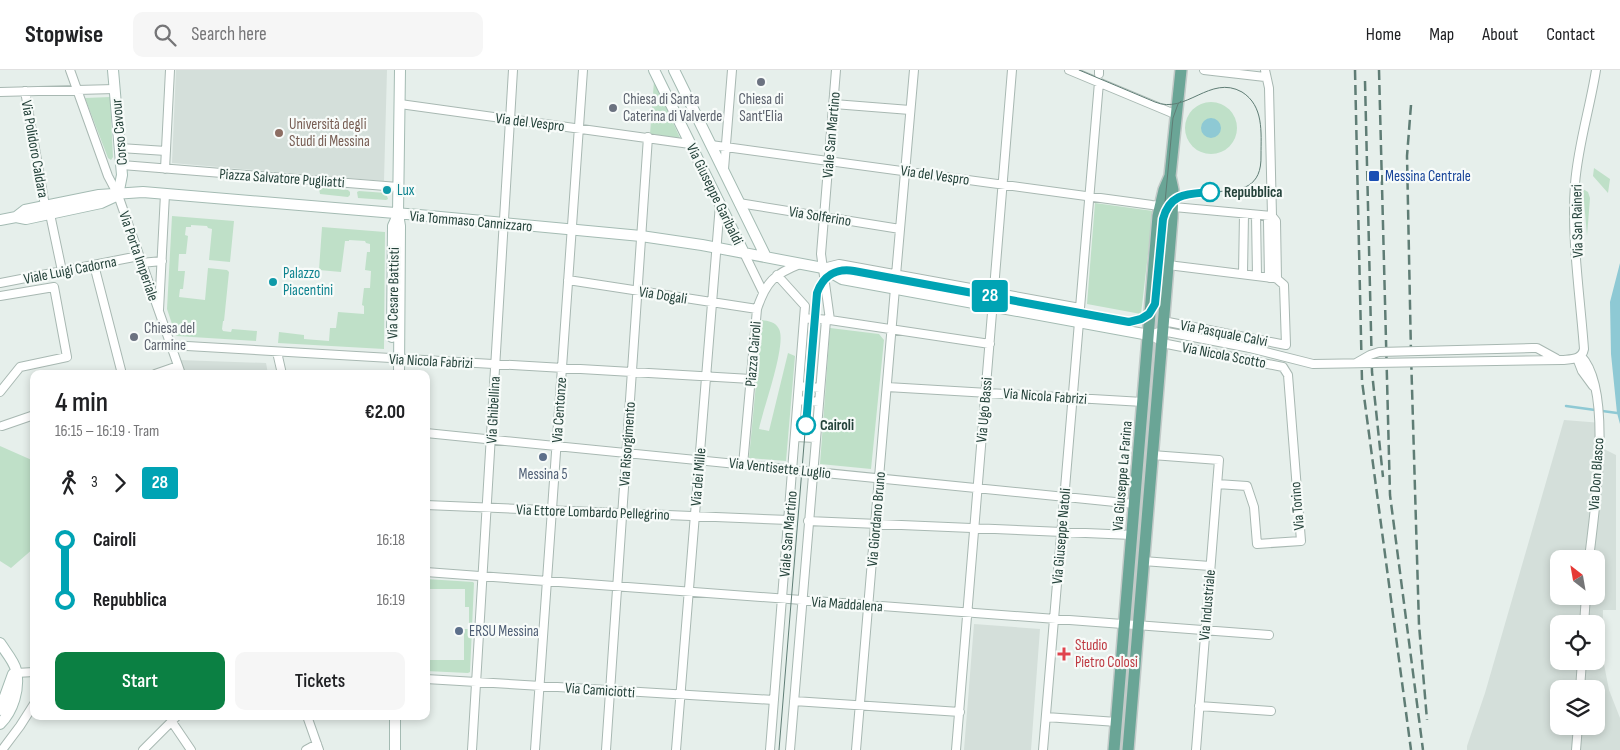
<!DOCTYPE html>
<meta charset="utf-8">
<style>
body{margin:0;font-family:"Sofia Sans Condensed",sans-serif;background:#f6f6f6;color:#202124;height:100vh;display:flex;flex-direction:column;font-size:19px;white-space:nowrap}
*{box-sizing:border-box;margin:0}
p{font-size:16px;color:#757577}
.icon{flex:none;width:28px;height:28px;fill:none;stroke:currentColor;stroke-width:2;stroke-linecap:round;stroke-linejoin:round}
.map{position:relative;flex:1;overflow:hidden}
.sheet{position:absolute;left:30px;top:300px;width:400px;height:350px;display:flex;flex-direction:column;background:#fff;border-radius:10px;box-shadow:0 2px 8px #0003}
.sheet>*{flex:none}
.badge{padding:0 10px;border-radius:4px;font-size:18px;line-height:32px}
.needle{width:32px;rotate:329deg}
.tools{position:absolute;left:1550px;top:480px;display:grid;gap:10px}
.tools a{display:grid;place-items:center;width:55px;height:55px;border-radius:10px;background:#fff;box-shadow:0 2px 8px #0003;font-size:25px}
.map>.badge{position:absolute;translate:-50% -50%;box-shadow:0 0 0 2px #fff}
.legs{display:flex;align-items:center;gap:8px;height:55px;padding:0 25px;font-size:16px}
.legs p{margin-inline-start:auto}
.summary{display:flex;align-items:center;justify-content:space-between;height:85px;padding:0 25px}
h1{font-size:28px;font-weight:600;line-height:38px}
.primary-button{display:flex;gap:10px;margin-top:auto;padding:10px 25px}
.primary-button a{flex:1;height:58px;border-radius:10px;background:#0b8043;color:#fff;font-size:20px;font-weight:600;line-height:58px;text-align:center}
.primary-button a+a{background:#f6f6f6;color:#202124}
ul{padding:0 25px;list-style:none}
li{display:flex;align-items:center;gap:18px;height:60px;font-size:19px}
li i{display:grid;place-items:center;width:8px;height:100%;margin:0 6px;background:currentColor}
li i::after{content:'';width:12px;height:12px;margin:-6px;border:4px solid;border-radius:50%;background:#fff}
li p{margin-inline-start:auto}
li:first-child i{background:linear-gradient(#0000 50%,currentColor 0)}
li:last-child i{background:linear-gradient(currentColor 50%,#0000 0)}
header{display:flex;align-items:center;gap:30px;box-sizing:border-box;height:70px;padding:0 25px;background:#fff;border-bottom:1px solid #e0e0e0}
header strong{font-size:24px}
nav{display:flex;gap:28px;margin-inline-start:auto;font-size:18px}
.search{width:350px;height:45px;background:#f6f6f6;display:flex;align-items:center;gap:12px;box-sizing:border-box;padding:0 18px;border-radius:10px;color:#757577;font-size:19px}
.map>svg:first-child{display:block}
.built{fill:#d4dfda;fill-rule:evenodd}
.green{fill:#bfe0c8}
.water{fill:#8ec9d4}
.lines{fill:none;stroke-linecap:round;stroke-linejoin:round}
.stream{stroke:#8ec9d4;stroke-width:2.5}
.street-casing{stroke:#a8b8b2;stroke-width:10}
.secondary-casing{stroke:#a4bbb3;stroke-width:12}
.primary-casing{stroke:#c2cac8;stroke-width:14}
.street{stroke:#fff;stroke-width:8}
.secondary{stroke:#fff;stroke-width:10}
.primary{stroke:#6aa596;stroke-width:11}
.tram{stroke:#5f7d75;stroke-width:1}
.rail{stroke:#5f7d75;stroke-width:2.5;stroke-dasharray:10 5;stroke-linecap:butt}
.street-bridge-casing{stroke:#a8b8b2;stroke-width:10;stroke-linecap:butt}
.street-bridge{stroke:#fff;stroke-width:8}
.line-1-casing{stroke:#fff;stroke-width:11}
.line-1{stroke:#00a3b4;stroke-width:8}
.worship-dot{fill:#6b7280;stroke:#f7fbf9;stroke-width:2}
.education-dot{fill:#8d6e63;stroke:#f7fbf9;stroke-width:2}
.transit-dot{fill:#1a4fb4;stroke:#f7fbf9;stroke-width:2}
.culture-dot{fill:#0f9aa8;stroke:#f7fbf9;stroke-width:2}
.stop-1-dot{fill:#fff;stroke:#00a3b4;stroke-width:2.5}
.service-dot{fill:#5c6f8a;stroke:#f7fbf9;stroke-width:2}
.health-dot{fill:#e0444e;stroke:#f7fbf9;stroke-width:2}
.labels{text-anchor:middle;stroke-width:4.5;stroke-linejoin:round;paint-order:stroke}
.worship-label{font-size:15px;fill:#5b616d;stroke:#f7fbf9;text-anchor:start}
.street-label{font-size:15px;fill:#24423a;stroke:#f7fbf9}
.education-label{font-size:15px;fill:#785e54;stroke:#f7fbf9;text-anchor:start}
.transit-label{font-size:15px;fill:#164399;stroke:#f7fbf9;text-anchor:start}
.culture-label{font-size:15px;fill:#0d838f;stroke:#f7fbf9;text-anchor:start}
.stop-label{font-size:15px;font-weight:bold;fill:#24423a;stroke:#f7fbf9;text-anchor:start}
.service-label{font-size:15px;fill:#4e5e75;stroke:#f7fbf9}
.health-label{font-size:15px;fill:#be3a42;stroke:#f7fbf9;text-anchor:start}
</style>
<header>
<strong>Stopwise</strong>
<div class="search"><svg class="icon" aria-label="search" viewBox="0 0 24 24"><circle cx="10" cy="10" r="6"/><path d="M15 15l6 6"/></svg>Search here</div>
<nav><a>Home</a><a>Map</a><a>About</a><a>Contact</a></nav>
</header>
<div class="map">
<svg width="1620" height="680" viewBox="0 0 1620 680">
<rect width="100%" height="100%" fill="#e6efeb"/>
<path class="built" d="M176,0H387L384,111L172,93Z
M178,290L266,293L268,304H183Z
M1564,350L1602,353V378L1616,385V540H1603L1602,584L1609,620L1620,648V680H1467V676L1485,623ZM1559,489H1596V526H1559ZM1559,554H1596V591H1559ZM1559,619H1596V656H1559Z
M974,554L1040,559L1031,680H964Z"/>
<path class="green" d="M654,11L680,68L650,64Z
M110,27L113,87L111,90L108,88L85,28Z
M1185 58a26 26 0 1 1 52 0a26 26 0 1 1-52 0Z
M1594,98L1610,109L1608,123L1593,106Z
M321,117L348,120L350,122V125L348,127L320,124L319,119Z
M1583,119L1588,122L1590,128L1587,166Z
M359,121L386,123L388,129L386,130L358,128L357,122Z
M1095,133L1153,141L1141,244L1087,234Z
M172,146L234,151L230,192L209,190L212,159L208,158L207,156L191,155V157H186L185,165L188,166L186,184H179L178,201H185L183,219H180L179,227L205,230L208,198L227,200L229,202L224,251H223L222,259L223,261L231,262L232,259L257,261L256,271L176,266L167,239Z
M322,157L385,162L384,279L278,273L279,262L304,265V269L329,271L330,258H336L338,242L364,244V236L362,235L364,218H370L371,201L365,200L367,182H370V174L366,173L365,171L349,170V171H345L341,202L319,200Z
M762,250C768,251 776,252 779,259C787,274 763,339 759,359L769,361L788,283L795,286L786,391L749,388Z
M830,258L879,264L884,270L871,399L820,394Z
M0,376L34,391V478L11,498L0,491Z
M426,509L473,512L474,513L470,602L468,603L426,601V590H464V559H469V537H465V519H426Z"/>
<path class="water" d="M1201 58a10 10 0 1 1 20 0a10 10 0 1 1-20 0Z
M1620,193V354L1617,343L1611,284L1610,232Z"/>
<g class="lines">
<path class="stream" d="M1566,336L1617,343"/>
<defs>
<path id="street" d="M70,0L108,106L118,125L181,304
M1069,0L1177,45
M1204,0L1265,7
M1265,0L1269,18L1272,146L1268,151L1269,208
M1099,4V0
M25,21L45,136
M0,22L115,19
M400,34L690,74
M834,34L910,40
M711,75L1152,135L1272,146
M120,78L166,81
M122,95L398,117
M165,99L170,0
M724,99L732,0
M739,133L900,159
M50,144L62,201
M1256,145L1257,206
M1272,146L1276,151L1277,209
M744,183L763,222
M141,193L162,191
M94,195L122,304
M1168,195L1273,208
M823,198L839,194L1080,238L1099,12
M1243,204L1244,144
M896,205L914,0
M568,210L757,239
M0,213L139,186
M0,226L54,217L67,287L20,297L0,322
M159,240L165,124
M804,248L830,250L990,274
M830,250L821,184L836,0
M1163,251L1286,275L1284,215L1277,209
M1149,265L1167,274L1283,297L1288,305L1301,471L1257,474L1254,437L1247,416L1217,414
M1149,265L1162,261L1250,278
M170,275L751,309
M277,282L282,304
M1581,286C1614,320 1594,443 1589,489
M1577,288L1582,301L1593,316
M1562,290C1571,289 1582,290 1584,279C1580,224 1571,168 1575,114C1578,75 1590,38 1596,0
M155,304L178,296
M799,316L820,318
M887,317L1143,332
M798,330L819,332
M2,356L34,345
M426,363L1135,434
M795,367L816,368
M1152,385L1219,390L1196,680
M743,395L757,239C766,212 774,204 800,194
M426,435L789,450
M808,451L1132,465
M1143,491L1210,496
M426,502L1269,565
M1584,554L1586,526
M16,603L34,602
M426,609L774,630
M1580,619L1582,591
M794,631L960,642
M1199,636L1271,641
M307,646L319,680
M1046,647L1117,652
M172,652L191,680
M2,680L20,656L34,634
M143,680L177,646
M306,680L317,674
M472,680L513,0
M535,680L583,0
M606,680L648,67
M676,680L720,134
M770,680L805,236L777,205
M790,680L826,250
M856,680L895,218
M956,680L1012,0
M1043,680L1079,252
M1576,680L1578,656"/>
<path id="secondary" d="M113,0L122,105L118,125
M654,0L744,183
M674,0L766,187
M16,147L26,149L101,133L114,127
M0,150L16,147L25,140L99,125L143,122L419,145L641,166L702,175L823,198L842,209L1149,265
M392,267L393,156L398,145
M399,304L400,156L398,144L400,0
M0,573C5,581 14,591 16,600C20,619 13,641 0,654
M0,640L13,604
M395,680V646"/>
<path id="primary" d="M1114,680L1158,146L1164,120L1170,106
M1128,680L1172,148L1173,120L1170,106L1181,0"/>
</defs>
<use href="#street" class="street-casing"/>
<use href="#secondary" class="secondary-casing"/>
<use href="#primary" class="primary-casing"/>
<use href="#street" class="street"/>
<use href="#secondary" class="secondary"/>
<use href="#primary" class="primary"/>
<path class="tram" d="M1164,143L1173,48L1178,34L1181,31
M779,680L816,228C819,209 832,199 850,200L1118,250L1134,252L1141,249L1149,244L1155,234L1163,149C1178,95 1263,151 1261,85C1261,62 1264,36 1242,22C1210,4 1186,45 1155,32L1079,0"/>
<path class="rail" d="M1355,0L1362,311L1411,680
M1379,0L1390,425L1423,680
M1365,11L1372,302L1383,407
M1411,35L1407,86L1411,284L1419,555L1427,650"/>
<defs>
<path id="street-bridge" d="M1250,278L1313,294L1562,290
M1356,293L1370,285L1379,282L1532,278H1537L1557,289"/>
</defs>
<use href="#street-bridge" class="street-bridge-casing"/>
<use href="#street-bridge" class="street-bridge"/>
</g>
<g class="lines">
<defs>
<path id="line-1" d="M806,355L817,223C823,206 836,198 854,201L1118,250L1129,252L1141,249L1149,244L1155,234L1163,149C1170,123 1187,124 1210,122"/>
</defs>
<use href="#line-1" class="line-1-casing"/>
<use href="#line-1" class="line-1"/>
</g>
<g class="worship-dot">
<circle cx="761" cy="12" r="5"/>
<circle cx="613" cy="38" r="5"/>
<circle cx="134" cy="267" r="5"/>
</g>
<circle class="education-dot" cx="279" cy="63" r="5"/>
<rect class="transit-dot" x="1368" y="100" width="12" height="12" rx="2.5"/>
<g class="culture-dot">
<circle cx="387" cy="120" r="5"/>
<circle cx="273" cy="212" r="5"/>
</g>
<g class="stop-1-dot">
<circle cx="1210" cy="122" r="9"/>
<circle cx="806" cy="355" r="9"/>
</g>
<g class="service-dot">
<circle cx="543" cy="387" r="5"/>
<circle cx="459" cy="561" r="5"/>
</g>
<path class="health-dot" d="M1061.5 576.5h5v5h5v5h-5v5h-5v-5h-5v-5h5z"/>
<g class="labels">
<g class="worship-label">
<text x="623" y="34">Chiesa di Santa<tspan x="623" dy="17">Caterina di Valverde</tspan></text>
<text x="761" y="34" text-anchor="middle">Chiesa di<tspan x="761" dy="17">Sant'Elia</tspan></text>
<text x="144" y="263">Chiesa del<tspan x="144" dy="17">Carmine</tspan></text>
</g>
<g class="street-label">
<text transform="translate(530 52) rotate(7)" y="5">Via del Vespro</text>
<text transform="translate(119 62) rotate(-95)" y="5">Corso Cavour</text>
<text transform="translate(831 65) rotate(-85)" y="5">Viale San Martino</text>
<text transform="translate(35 79) rotate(80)" y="5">Via Polidoro Caldara</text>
<text transform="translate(935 105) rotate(8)" y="5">Via del Vespro</text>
<text transform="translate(282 108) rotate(4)" y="5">Piazza Salvatore Pugliatti</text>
<text transform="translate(715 124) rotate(64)" y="5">Via Giuseppe Garibaldi</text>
<text transform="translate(820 146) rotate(9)" y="5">Via Solferino</text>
<text transform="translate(471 151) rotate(5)" y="5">Via Tommaso Cannizzaro</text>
<text transform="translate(1577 151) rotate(-91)" y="5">Via San Raineri</text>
<text transform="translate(139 186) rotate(71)" y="5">Via Porta Imperiale</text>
<text transform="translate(70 200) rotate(-11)" y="5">Viale Luigi Cadorna</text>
<text transform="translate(393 223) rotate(-89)" y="5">Via Cesare Battisti</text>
<text transform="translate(663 225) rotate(9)" y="5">Via Dogali</text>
<text transform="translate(1224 263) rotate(11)" y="5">Via Pasquale Calvi</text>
<text transform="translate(753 284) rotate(-85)" y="5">Piazza Cairoli</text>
<text transform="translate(1224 285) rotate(11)" y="5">Via Nicola Scotto</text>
<text transform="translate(431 291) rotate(3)" y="5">Via Nicola Fabrizi</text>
<text transform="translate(1045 326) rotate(4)" y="5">Via Nicola Fabrizi</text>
<text transform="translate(493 340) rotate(-87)" y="5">Via Ghibellina</text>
<text transform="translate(559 340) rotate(-86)" y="5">Via Centonze</text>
<text transform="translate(984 340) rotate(-85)" y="5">Via Ugo Bassi</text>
<text transform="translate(627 374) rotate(-86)" y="5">Via Risorgimento</text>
<text transform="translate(780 398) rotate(6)" y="5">Via Ventisette Luglio</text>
<text transform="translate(1596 404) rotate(-86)" y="5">Via Don Blasco</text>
<text transform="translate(1122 406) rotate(-85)" y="5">Via Giuseppe La Farina</text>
<text transform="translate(698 407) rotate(-85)" y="5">Via dei Mille</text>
<text transform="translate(1297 436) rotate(-95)" y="5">Via Torino</text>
<text transform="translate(593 442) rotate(2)" y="5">Via Ettore Lombardo Pellegrino</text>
<text transform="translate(876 449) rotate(-85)" y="5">Via Giordano Bruno</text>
<text transform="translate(788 464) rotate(-85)" y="5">Viale San Martino</text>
<text transform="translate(1061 466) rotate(-85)" y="5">Via Giuseppe Natoli</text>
<text transform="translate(847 534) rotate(4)" y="5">Via Maddalena</text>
<text transform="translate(1207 535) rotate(-85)" y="5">Via Industriale</text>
<text transform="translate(600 620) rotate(4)" y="5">Via Camiciotti</text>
</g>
<g class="education-label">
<text x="289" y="59">Università degli<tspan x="289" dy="17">Studi di Messina</tspan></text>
</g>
<g class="transit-label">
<text x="1385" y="111">Messina Centrale</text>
</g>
<g class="culture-label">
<text x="397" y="125">Lux</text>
<text x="283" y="208">Palazzo<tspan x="283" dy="17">Piacentini</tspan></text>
</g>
<g class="stop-label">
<text x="1224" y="127">Repubblica</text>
<text x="820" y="360">Cairoli</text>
</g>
<g class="service-label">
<text x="543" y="409">Messina 5</text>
<text x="469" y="566" text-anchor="start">ERSU Messina</text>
</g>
<g class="health-label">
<text x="1075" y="580">Studio<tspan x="1075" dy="17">Pietro Colosi</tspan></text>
</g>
</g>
</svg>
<div class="tools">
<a><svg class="needle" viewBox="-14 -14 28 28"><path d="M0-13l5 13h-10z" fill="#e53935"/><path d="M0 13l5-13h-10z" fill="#757577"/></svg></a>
<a><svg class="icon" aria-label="locate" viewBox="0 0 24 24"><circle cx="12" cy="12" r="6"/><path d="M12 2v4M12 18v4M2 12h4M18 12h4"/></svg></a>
<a><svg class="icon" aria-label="layers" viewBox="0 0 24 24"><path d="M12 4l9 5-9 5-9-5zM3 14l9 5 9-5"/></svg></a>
</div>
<b class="badge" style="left:990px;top:226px;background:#00a3b4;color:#fff">28</b>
<section class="sheet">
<div class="summary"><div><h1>4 min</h1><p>16:15 – 16:19 · Tram</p></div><b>€2.00</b></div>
<div class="legs"><svg class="icon" aria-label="walk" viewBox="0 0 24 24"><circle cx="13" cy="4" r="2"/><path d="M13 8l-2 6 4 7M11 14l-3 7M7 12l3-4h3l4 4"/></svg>3<svg class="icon" aria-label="forward" viewBox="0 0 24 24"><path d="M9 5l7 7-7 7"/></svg><b class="badge" style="background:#00a3b4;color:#fff">28</b></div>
<ul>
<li><i style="color:#00a3b4"></i><b>Cairoli</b><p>16:18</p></li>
<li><i style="color:#00a3b4"></i><b>Repubblica</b><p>16:19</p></li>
</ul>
<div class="primary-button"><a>Start</a><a>Tickets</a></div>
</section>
</div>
